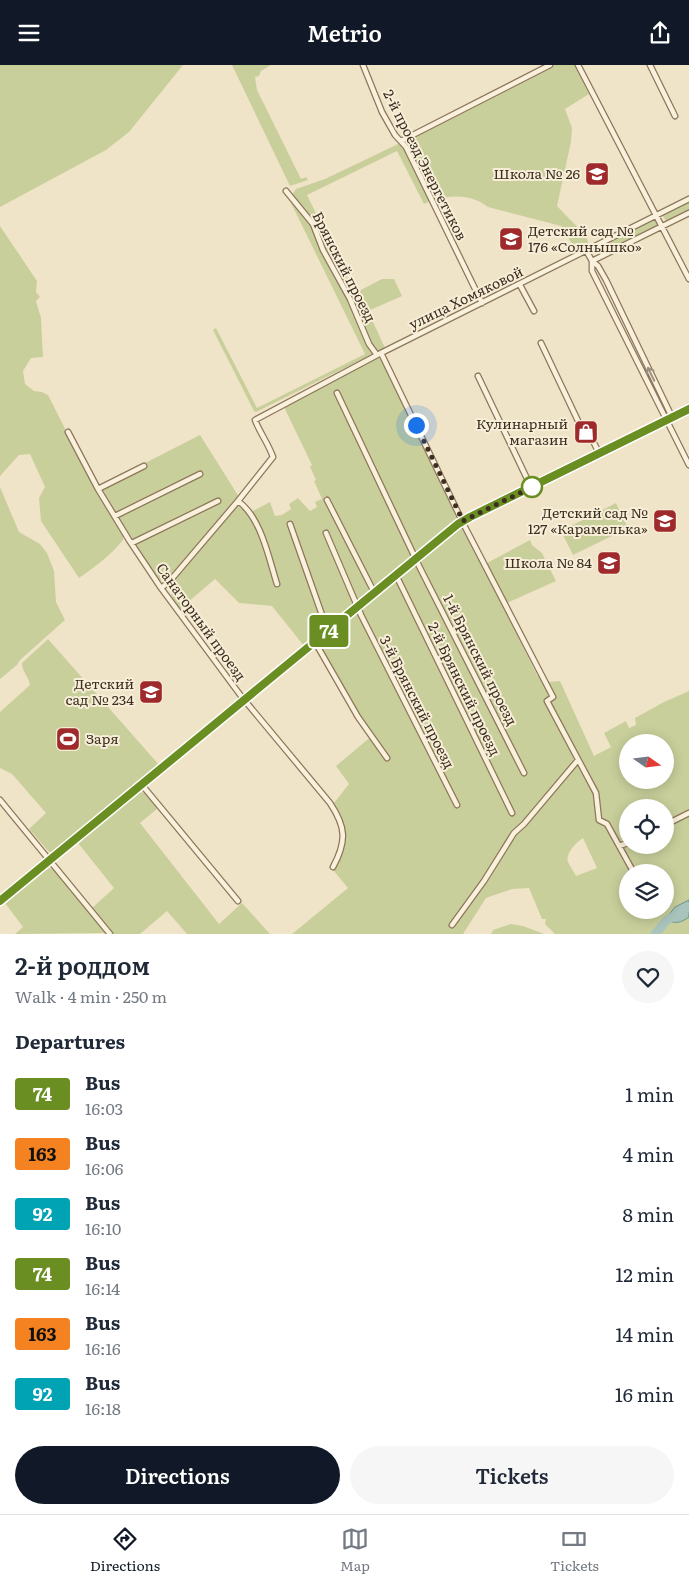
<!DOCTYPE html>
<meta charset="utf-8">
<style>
body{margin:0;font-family:Literata,serif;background:#f6f6f7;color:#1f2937;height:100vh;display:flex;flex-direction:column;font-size:19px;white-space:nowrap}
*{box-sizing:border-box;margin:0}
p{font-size:16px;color:#747a83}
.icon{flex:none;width:28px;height:28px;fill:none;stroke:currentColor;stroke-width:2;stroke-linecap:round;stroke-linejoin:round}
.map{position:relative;height:869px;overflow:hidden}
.drawer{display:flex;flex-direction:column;background:#fff;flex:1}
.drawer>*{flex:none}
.badge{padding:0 10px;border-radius:4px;font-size:18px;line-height:32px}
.needle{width:32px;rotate:104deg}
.tools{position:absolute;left:619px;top:669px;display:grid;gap:10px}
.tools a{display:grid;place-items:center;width:55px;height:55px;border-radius:50%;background:#fff;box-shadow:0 2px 12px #0003;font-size:25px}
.you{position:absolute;width:25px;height:25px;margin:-12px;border:4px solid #fff;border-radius:50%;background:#1a73e8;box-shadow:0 0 0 8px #1a73e833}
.map>.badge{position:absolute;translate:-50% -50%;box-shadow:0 0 0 2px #fff}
h2{padding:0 15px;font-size:19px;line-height:45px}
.round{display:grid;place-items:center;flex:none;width:52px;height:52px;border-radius:26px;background:#f6f6f7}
.headline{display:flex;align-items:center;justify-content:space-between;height:85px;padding:0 15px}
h1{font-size:24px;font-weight:600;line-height:38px}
.cta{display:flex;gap:10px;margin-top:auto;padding:10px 15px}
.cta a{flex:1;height:58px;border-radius:30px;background:#111827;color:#fff;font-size:20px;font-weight:600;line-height:58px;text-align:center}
.cta a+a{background:#f6f6f7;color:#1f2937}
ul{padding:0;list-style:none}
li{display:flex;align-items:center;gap:15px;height:60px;padding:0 15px}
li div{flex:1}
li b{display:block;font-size:19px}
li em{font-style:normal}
li .badge{min-width:55px;font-weight:700;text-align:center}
header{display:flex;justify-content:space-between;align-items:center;height:65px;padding:0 15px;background:#111827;color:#fff;font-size:22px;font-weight:600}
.menu{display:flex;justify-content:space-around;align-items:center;height:70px;border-top:1px solid #e0e1e3;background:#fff;font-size:14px;color:#747a83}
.menu a{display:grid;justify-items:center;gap:2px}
.menu .current{color:#111827}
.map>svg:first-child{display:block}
.green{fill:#c9cf9b;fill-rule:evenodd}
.water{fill:#a9c4bc;stroke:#6f938a}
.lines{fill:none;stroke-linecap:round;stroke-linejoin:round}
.river{stroke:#a9c4bc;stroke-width:9}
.street-casing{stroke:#8d765c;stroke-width:7}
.street{stroke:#faf1dc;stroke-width:4.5}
.oneway{stroke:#9c907e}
.line-casing{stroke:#fff;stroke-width:11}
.line{stroke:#6b8e23;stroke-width:8}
.walk{stroke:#3d2e20;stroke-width:5;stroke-dasharray:0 9}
.stop-dot{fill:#fff;stroke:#6b8e23;stroke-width:2.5}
.labels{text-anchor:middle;stroke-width:4;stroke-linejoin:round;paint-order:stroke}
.street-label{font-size:14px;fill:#3d2e20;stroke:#f7eed8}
.poi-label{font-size:14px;fill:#3d2e20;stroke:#f7eed8;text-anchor:end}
</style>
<header><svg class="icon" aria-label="menu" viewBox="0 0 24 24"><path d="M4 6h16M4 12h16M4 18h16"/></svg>Metrio<svg class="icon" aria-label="share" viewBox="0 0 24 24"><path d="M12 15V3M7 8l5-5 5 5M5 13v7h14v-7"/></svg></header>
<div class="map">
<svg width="689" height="869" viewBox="0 0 689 869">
<rect width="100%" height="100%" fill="#f0e4c8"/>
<path class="green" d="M0,0H183L129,67L106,85L0,142Z
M232,0H271L261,6L259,11L255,12L257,25L301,114L306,112L308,115L290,121Z
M555,0H575L589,29L565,44L572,63L571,77L557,141L585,170L590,181L577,187L561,161L488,142C472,130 454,130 435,134L406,77Z
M398,79L404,83L430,136L424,139L397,86L307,130L355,228L382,214H394L402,231L368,246L385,283L256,347L254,346L213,265L216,263L257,343L365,289L291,138L294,134L293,128L296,124L325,114Z
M689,136V145L666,156L663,151L664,148Z
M653,155L657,156L658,160L657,162L598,191L595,186L597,183Z
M0,161L37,216L36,227L40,232L36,236L41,253L43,292L31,293L23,306L25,319L34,326L42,327L48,330L95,423L123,470V475C111,490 95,502 79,513L41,456L39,433L45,422L30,389L19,390L0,411Z
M377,292L382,295L458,455L304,581L272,541L239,538L215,514L180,544C171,533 169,530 173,516L242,435L249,448L270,437L275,451L282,450L291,444L289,439L298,433L310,446L317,442L315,437L322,434L314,416L316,415L310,402L312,400L284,342Z
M200,370L239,432L166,515H159L118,452L101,424L107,421L106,418Z
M0,422L19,467L40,479L47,488L54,506L56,537L65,555L20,595L17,600L0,614Z
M616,438L628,463L573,490L561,466Z
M459,462L464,464L537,610L547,617L560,616L594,691L611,682L604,668L626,656L629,663L636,660L635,653L664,637L689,626V869H555L545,859L546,854H542L529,823L512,824L486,833L463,869H292L348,823L334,806C347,780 350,763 334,738L349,719L336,701L373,670L359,650L318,579ZM628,678H665V715H628ZM628,742H665V780H628ZM583,773L597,803L576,811C574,807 570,801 568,797C565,788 577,777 583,773ZM628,808H665V845H628Z
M530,475L532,480L542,488L556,516L507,538L487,498Z
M48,574L160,701L53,787H49L29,764L46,748L12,709L0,703V647L30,620C29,612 22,607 22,598Z
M139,727L146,728L158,743L140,758L219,859L242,838L270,869H187L167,846L140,869H114L92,843L114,823L78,778Z
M47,802L55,805L106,868L15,869L23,862L5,838Z
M511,859L523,861L544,869H491L493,865Z"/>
<path class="water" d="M689,835V852C681,858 675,859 667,855V852L675,842Z"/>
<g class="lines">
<path class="river" d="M655,869L667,855L689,842"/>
<defs>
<path id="street" d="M363,0L382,47L395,70L406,82L482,238
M578,0L689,214
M650,0L675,51
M401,76L550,0
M286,126L313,159L323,185L350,234L369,279L377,290
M587,187L592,196V206L689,400
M520,220L534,246
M541,278L579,358L586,362L599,388
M381,288L465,462L553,632L547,636L596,728L599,755L607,759L634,808
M478,311L531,422
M337,328L419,501L524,708
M672,352L606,215L598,201L592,196L689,148
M68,367L98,424L129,475L161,523L241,631L330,738C346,762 347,776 333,802
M98,424L144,401
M327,435L375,529
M238,436C261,452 269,494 277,519
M115,451L200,409
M290,459L328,567
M326,468L361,550L457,740
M132,478L218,436
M396,510L512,748
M161,523L169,517L238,436L273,392C268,378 260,368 255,355L381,288L689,134
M315,577L358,652L387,693
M142,720L238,836
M0,735L110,869
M665,760L689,748
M619,781L628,778
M0,836L458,459L470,452L689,344
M452,860L484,816L514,768L524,759L578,695"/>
</defs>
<use href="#street" class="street-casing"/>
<use href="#street" class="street"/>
</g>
<defs><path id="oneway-shaft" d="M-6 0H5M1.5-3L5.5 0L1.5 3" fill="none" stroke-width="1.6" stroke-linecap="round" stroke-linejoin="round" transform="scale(1.25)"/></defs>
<use class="oneway" href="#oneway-shaft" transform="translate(651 309) rotate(-116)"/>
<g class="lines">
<defs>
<path id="line" d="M0,836L458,459L470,452L689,344"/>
</defs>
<use href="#line" class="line-casing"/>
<use href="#line" class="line"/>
<path class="walk" d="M416,360L463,456L532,422"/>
</g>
<defs>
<symbol id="school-square" viewBox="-11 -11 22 22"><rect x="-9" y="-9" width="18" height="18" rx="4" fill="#9e2a2b" stroke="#f7eed8"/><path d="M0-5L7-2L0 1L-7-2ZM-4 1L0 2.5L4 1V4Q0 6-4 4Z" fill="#fff"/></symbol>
<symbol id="shop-square" viewBox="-11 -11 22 22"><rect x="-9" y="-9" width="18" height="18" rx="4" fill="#9e2a2b" stroke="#f7eed8"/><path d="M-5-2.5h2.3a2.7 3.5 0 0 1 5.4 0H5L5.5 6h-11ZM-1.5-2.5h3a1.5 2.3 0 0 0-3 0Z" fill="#fff"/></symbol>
<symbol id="stadium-square" viewBox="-11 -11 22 22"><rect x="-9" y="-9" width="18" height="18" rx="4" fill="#9e2a2b" stroke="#f7eed8"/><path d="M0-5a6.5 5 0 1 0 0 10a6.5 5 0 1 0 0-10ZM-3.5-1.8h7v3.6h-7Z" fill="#fff"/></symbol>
</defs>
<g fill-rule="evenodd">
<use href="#school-square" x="583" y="95" width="28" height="28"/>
<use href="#school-square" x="497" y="160" width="28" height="28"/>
<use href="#shop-square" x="572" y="353" width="28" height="28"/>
<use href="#school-square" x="651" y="442" width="28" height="28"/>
<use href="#school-square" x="595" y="484" width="28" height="28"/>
<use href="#school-square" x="137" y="613" width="28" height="28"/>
<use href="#stadium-square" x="54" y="660" width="28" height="28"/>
</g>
<circle class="stop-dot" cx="532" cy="422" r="10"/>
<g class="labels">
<g class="street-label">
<text transform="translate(425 100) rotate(63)" y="5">2-й проезд Энергетиков</text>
<text transform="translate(344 202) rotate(63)" y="5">Брянский проезд</text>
<text transform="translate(466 233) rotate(-26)" y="5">улица Хомяковой</text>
<text transform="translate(201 557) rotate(54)" y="5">Санаторный проезд</text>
<text transform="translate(480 595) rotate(63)" y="5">1-й Брянский проезд</text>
<text transform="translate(464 624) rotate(64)" y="5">2-й Брянский проезд</text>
<text transform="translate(417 637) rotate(63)" y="5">3-й Брянский проезд</text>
</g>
<g class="poi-label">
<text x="580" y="114">Школа № 26</text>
<text x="528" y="171" text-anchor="start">Детский сад №<tspan x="528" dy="16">176 «Солнышко»</tspan></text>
<text x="568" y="364">Кулинарный<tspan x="568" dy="16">магазин</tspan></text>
<text x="648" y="453">Детский сад №<tspan x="648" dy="16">127 «Карамелька»</tspan></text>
<text x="592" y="503">Школа № 84</text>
<text x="134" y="624">Детский<tspan x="134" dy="16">сад № 234</tspan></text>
<text x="86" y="679" text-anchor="start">Заря</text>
</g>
</g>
</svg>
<div class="tools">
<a><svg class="needle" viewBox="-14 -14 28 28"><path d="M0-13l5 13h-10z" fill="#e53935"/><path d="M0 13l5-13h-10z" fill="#747a83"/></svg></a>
<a><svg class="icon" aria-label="locate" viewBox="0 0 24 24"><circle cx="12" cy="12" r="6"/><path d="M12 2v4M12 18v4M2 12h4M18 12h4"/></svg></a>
<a><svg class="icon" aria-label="layers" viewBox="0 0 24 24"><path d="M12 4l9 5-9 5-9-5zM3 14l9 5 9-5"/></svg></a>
</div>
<div class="you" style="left:416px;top:360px"></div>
<b class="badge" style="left:329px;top:566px;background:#6b8e23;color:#fff">74</b>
</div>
<section class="drawer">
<div class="headline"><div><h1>2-й роддом</h1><p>Walk · 4 min · 250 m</p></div><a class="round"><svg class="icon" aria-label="heart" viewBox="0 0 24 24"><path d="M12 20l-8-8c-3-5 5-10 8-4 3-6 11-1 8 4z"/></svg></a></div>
<h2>Departures</h2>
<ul>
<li><span class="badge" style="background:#6b8e23;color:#fff">74</span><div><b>Bus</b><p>16:03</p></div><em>1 min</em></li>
<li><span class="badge" style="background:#f58220;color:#111">163</span><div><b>Bus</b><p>16:06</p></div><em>4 min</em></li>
<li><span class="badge" style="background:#00a3b4;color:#fff">92</span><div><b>Bus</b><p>16:10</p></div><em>8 min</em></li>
<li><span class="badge" style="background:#6b8e23;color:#fff">74</span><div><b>Bus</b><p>16:14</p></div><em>12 min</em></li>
<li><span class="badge" style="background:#f58220;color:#111">163</span><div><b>Bus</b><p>16:16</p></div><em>14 min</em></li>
<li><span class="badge" style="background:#00a3b4;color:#fff">92</span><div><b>Bus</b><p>16:18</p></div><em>16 min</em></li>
</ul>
<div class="cta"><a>Directions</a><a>Tickets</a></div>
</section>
<nav class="menu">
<a class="current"><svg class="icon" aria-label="directions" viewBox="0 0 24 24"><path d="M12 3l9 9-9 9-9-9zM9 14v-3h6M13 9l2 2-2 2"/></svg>Directions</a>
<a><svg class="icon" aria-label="map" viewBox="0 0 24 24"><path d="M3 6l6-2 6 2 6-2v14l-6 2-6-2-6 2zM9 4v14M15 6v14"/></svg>Map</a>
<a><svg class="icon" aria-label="tickets" viewBox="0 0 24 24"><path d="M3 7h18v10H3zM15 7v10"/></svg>Tickets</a>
</nav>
